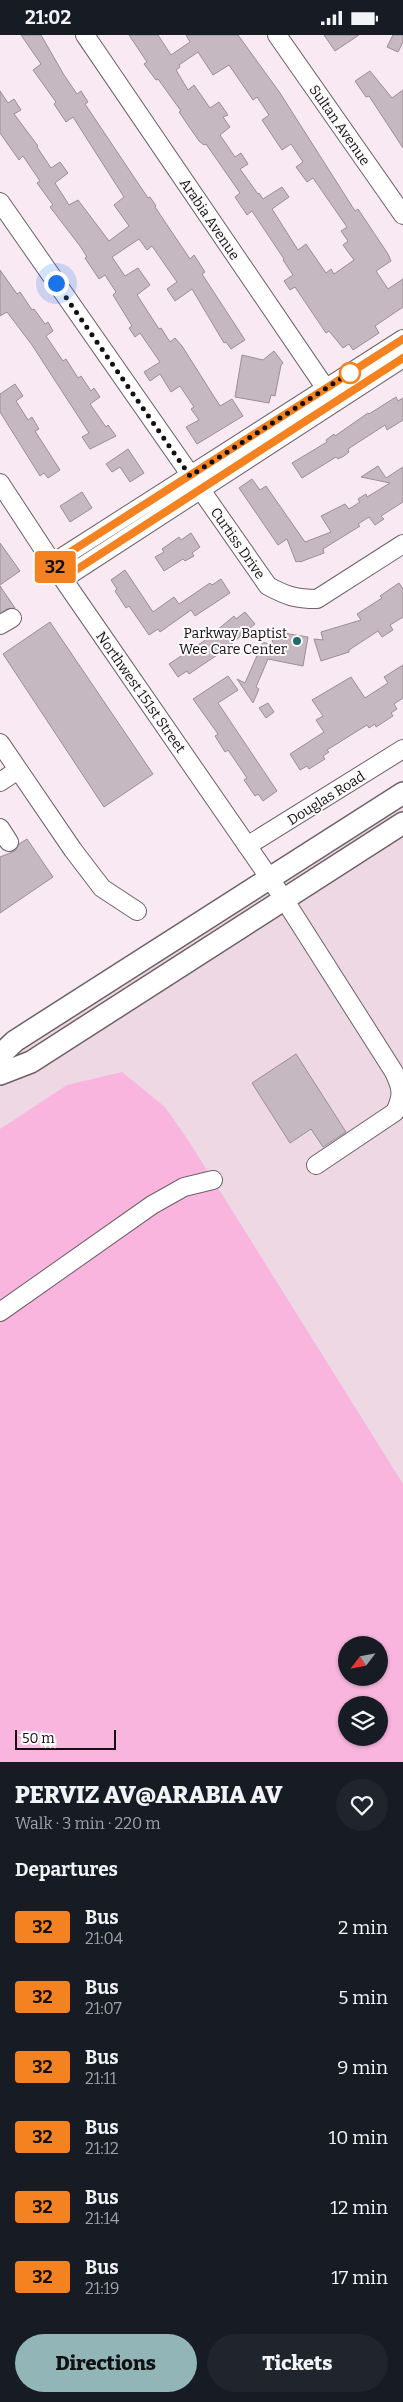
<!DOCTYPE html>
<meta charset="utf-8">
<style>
body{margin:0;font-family:Bitter,serif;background:#20242c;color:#f1f3f6;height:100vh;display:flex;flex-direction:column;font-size:19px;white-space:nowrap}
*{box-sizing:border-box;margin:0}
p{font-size:16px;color:#9ea1a6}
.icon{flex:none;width:28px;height:28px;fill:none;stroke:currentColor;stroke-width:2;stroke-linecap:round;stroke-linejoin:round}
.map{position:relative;height:1727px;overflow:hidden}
.panel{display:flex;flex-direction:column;background:#171b24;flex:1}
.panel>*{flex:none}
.badge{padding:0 10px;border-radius:4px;font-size:18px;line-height:32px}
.needle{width:32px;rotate:238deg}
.fabs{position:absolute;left:338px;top:1601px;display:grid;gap:10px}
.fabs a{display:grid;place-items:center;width:50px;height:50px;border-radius:50%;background:#171b24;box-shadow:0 1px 4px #0004;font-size:25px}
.scale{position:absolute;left:15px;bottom:12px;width:101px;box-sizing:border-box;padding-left:5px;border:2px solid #141012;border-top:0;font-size:14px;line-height:18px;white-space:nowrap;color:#141012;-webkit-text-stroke:4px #fdfafc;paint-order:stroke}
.you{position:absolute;width:25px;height:25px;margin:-12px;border:4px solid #fff;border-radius:50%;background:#1a73e8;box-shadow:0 0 0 8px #1a73e833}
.map>.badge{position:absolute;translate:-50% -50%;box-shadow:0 0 0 2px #fff}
h2{padding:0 15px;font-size:19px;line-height:45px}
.round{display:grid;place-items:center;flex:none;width:52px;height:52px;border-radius:26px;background:#20242c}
.headline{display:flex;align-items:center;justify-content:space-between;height:85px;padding:0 15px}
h1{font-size:24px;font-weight:800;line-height:38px}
.button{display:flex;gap:10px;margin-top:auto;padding:10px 15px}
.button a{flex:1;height:58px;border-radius:30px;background:#92b6b7;color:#111;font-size:20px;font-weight:800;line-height:58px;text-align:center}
.button a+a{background:#20242c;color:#f1f3f6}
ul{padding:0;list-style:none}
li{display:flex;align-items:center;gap:15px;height:70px;padding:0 15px}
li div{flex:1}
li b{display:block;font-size:19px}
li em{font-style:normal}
li .badge{min-width:55px;font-weight:700;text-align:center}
.status{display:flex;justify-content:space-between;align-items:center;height:35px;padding:0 25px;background:#171b24;direction:ltr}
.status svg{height:14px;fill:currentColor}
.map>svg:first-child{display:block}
.built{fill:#edd8e3;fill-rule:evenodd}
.green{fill:#f9b5de;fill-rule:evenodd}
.building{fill:#c6b8c0;stroke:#9b8e95;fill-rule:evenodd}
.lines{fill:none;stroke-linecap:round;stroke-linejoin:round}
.minor-casing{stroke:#6e6169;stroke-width:20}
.major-casing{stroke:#6e6169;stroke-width:24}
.minor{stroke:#fff;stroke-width:18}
.major{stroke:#fff;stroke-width:21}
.line-casing{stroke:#fff;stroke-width:11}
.line{stroke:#f58220;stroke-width:8}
.walk{stroke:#141012;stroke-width:5;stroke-dasharray:0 9}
.stop-dot{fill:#fff;stroke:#f58220;stroke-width:2.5}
.poi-dot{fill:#1f6b69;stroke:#fdfafc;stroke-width:2}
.labels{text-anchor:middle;stroke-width:4;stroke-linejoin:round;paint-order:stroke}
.street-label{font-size:14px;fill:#141012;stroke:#fdfafc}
.poi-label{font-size:14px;fill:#141012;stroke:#fdfafc;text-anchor:end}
</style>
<div class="status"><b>21:02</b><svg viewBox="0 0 49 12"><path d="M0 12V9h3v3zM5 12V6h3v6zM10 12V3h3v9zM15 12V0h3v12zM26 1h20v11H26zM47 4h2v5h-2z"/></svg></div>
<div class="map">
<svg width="403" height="1727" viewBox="0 0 403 1727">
<rect width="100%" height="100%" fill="#f8e9f2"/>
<path class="built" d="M403,745V1727H0V1014L286,819ZM346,1610H379V1642H346ZM346,1670H379V1702H346Z"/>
<path class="green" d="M122,1037L165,1072L188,1105L403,1449V1727H0V1094L67,1050ZM346,1610H379V1642H346ZM346,1670H379V1702H346Z"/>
<path class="building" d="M21,0H41L64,40L77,59L81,56L88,67L85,69L148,163L150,162L156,171L155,172L190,224L194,220L205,237L202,239L245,305L231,314L226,307L224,308L192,254L175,266L167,254L177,247L152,211L147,215L139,204L112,222L125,241L138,233L150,250L137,260L159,294L161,293L170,307L175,303L182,311L220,371L232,364L243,381L197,409L186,392L199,385L191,374L194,372L180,351L171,357L160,339L150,346L144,337L160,327L140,298L135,302L129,293L132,291L113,260L116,257L105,240L99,244L85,223L87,222L80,211L50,172L53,170L37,148L40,146L23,121L19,125L0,98V56L8,68L14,64L21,75L14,79L38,111L37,112L51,133L60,127L68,138L55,148L69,170L78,165L109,206L129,191L114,170L124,162L73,82L66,87L54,69L56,67L33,35L41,29Z
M129,0H158L171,20L190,7L186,0H238L280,58L355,176L358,174L388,219L391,226L376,236L388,254L403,244V272L375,291L379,298L353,315L349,309L343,313L329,296L326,298L295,252L290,255L284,246L293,240L283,225L284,224L252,176L247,180L235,162L240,158L206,109L204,110L199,106L179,77L181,76L158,44L156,45L144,29L147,27ZM198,17L213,40L229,30L253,65L257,62L269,80L262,85L282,115L291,109L303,127L296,132L307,147L313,143L347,192L341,196L348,206L343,210L354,225L334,239L331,234L326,238L306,209L298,215L272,174L289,162L282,152L263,164L259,158L258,159L240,134L248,129L241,118L235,122L220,100L230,92L223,82L228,80L219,67L210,73L194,50L188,55L176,35L180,32L179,30Z
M324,0H359L335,16Z
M393,0H403V7L398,17L387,12Z
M370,36L392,63L403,55V113L369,61L366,62L355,46Z
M0,235L17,259L20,257L32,275L34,274L45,289L48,287L53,296L46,301L63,326L66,324L78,343L81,341L91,356L94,353L100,362L90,369L106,392L108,390L116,401L90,414L82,402L89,398L32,310L7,277L0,281Z
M274,316L283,328L281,330L275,361L271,360L269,368L235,362L242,320L263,325Z
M15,349L23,361L16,366L28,385L32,382L39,394L35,396L60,435L48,443L44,438L40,441L0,377V359Z
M396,362L398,366L403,363V385L387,395L385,390L348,414L349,417L344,421L338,424L336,422L302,443L292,428L327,407L326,405L334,399L335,401L368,378L369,379Z
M128,414L144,438L130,447L120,432L112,437L106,429Z
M378,431L386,443L403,432V467L381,481L384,484L375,490L369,482L358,489L360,491L323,514L324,518L300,527L299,526L296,527L287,504L278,510L239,453L252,444L260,455L266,451L305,507L331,497L321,481L345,469L349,474L360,467L358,464L366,459L367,462L390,448L361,442Z
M82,457L92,473L70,487L60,471Z
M191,498L200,512L192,518L194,521L185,526L183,524L164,536L155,522L164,517L162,514L179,502L181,505Z
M0,508L20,536L0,550Z
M125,535L153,577L174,562L179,569L210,548L212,550L221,544L230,558L195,581L191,575L160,597L158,594L149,600L129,571L126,573L115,556L117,554L111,545Z
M399,548L403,554V582L390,590L393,595L382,602L378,596L349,615V617L321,626L314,604L323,605L321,597L361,585L357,579L382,563L380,561Z
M0,551L15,573L7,574L0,578Z
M245,577L255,589L223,616L189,639L187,636L178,642L169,629L204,606L234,581L236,584Z
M50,587L153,739L104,772L3,619Z
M283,598L308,602L303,631L268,624L256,652L259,654L253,668L237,644L245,648L263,607L271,610L275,599L282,600Z
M403,630V663L394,669L397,674L391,678L393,681L376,692L375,689L369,693L367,690L327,715L329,717L323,721L325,724L309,734L307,731L300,735L290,719L324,697L316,685L323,681L312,665L351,642L365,663L388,648L384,642Z
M228,641L238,655L218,668L277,756L263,766L258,759L255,761L244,745L247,743L228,715L225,717L215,701L218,699L193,664Z
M268,668L274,677L266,683L259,673Z
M27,804L53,842L0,878V822L15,816L19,809Z
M296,1019L346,1097L323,1112L311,1094L290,1108L252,1048Z"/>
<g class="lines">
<defs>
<path id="minor" d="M85,0L335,367
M277,0L403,180
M0,167L268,551C287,561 295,564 317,564L403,509
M0,448L63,544L284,864L394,1037C402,1054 403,1060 395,1077L316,1130
M53,528L403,304
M63,544L403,323
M0,590L12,583
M0,708L73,815L102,853L137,876
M0,747L18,735
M0,793L9,807
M247,811L403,714
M0,1277L152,1170L184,1152L213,1145"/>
<path id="major" d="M0,1020L15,1006L403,758
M0,1039L31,1027L403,788"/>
</defs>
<use href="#minor" class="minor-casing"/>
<use href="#major" class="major-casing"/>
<use href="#minor" class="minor"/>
<use href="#major" class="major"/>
</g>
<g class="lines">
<defs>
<path id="line" d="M403,304L53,528L62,544L403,323"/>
</defs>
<use href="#line" class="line-casing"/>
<use href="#line" class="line"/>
<path class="walk" d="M56,248L190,441L356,334L350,338"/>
</g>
<circle class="stop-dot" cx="350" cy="338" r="10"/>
<circle class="poi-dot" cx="297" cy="606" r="5"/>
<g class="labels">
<g class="street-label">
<text transform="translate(340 90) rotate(55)" y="5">Sultan Avenue</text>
<text transform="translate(210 184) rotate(56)" y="5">Arabia Avenue</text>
<text transform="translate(238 508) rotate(55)" y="5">Curtiss Drive</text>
<text transform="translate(141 657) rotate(55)" y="5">Northwest 151st Street</text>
<text transform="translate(326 763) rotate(-32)" y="5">Douglas Road</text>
</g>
<g class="poi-label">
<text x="287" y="603">Parkway Baptist<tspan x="287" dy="16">Wee Care Center</tspan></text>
</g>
</g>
</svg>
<div class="fabs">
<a><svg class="needle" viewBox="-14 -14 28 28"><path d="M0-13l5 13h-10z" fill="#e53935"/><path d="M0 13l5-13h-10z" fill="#9ea1a6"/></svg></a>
<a><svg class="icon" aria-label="layers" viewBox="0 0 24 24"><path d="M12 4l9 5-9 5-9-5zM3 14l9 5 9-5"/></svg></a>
</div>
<div class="scale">50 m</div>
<div class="you" style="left:56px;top:248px"></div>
<b class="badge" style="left:55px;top:532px;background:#f58220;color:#111">32</b>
</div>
<section class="panel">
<div class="headline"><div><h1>PERVIZ AV@ARABIA AV</h1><p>Walk · 3 min · 220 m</p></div><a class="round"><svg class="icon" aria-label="heart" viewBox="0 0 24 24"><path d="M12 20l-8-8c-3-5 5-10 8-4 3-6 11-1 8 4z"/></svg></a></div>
<h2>Departures</h2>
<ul>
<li><span class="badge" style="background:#f58220;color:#111">32</span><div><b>Bus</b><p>21:04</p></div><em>2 min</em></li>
<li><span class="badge" style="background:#f58220;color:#111">32</span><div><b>Bus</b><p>21:07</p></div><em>5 min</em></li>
<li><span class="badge" style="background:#f58220;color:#111">32</span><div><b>Bus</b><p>21:11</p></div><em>9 min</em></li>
<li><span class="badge" style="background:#f58220;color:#111">32</span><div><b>Bus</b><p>21:12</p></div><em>10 min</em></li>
<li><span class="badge" style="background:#f58220;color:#111">32</span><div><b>Bus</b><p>21:14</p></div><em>12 min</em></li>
<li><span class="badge" style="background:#f58220;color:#111">32</span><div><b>Bus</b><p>21:19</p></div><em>17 min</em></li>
</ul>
<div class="button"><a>Directions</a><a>Tickets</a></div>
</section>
